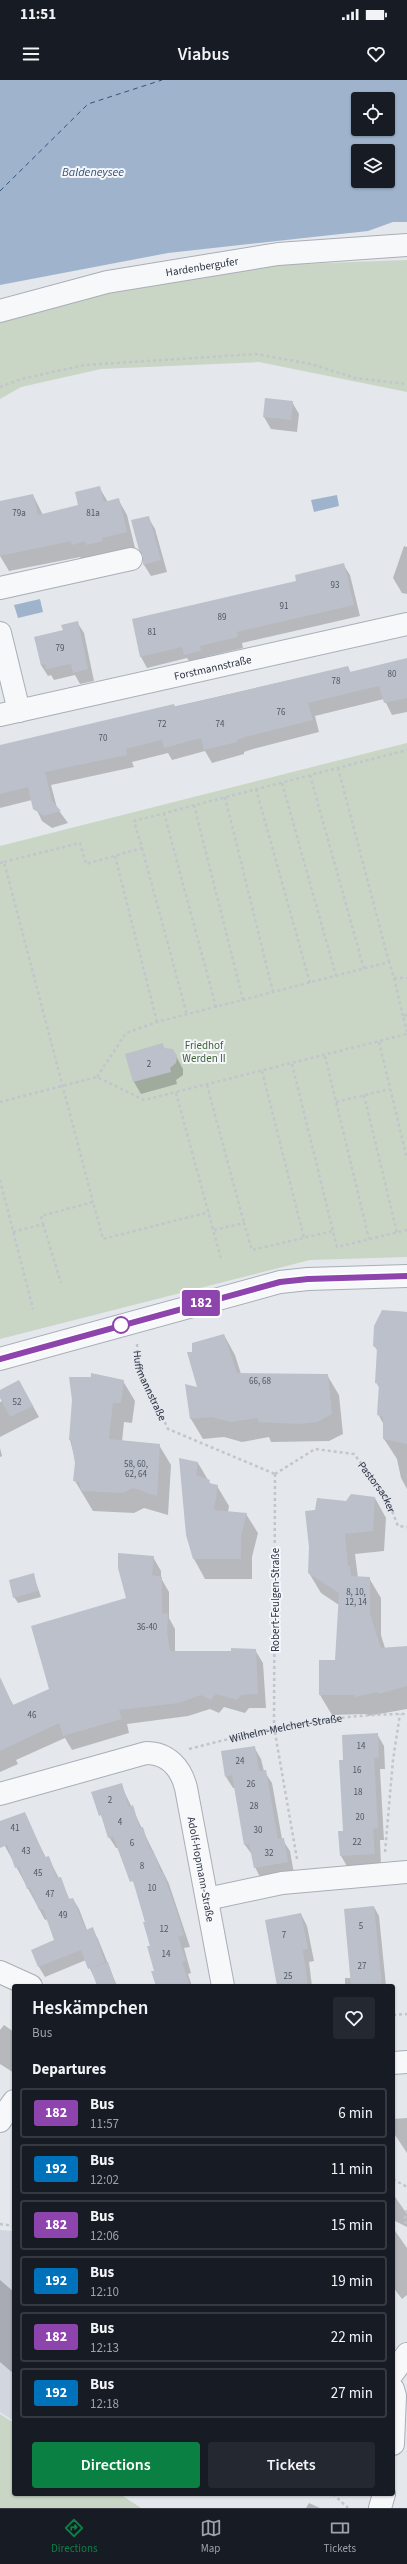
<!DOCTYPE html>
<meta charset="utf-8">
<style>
body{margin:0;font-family:"Source Sans 3",sans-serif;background:#242831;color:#f1f3f6;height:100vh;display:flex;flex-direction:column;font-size:15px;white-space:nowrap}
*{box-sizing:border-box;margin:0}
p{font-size:13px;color:#9ea1a6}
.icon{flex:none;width:22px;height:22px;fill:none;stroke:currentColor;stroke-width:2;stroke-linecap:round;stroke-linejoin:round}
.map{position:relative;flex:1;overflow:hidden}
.drawer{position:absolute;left:12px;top:1904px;width:383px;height:512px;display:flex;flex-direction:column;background:#171b24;border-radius:4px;box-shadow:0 1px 3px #0004}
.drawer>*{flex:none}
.badge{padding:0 8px;border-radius:3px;font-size:14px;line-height:26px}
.fabs{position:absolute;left:351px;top:12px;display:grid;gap:8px}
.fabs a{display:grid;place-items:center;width:44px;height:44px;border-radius:4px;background:#171b24;box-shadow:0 1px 3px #0004;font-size:20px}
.map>.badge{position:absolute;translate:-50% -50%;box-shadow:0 0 0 2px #fff}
h2{padding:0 20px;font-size:15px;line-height:36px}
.round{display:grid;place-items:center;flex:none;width:42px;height:42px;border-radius:4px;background:#242831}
.overview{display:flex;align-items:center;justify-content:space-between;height:68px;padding:0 20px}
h1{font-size:19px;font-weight:600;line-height:30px}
.cta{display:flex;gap:8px;margin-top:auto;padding:8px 20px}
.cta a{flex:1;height:46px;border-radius:4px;background:#0b8043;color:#fff;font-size:16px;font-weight:600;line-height:46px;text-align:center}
.cta a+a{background:#242831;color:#f1f3f6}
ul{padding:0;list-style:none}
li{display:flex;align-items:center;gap:12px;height:50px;margin:0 8px 6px;padding:0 12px;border:2px solid #363941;border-radius:4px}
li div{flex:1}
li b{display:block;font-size:15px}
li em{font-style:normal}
li .badge{min-width:44px;font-weight:700;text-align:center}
.status{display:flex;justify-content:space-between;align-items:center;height:28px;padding:0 20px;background:#171b24;direction:ltr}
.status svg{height:11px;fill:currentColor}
header{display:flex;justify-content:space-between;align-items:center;height:52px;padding:0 20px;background:#171b24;font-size:18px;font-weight:600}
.tab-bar{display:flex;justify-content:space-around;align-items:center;height:56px;border-top:1px solid #363941;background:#171b24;font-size:11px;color:#9ea1a6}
.tab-bar a{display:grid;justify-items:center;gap:2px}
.tab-bar .current{color:#0b8043}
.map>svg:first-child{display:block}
.built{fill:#d2d6de}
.green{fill:#c9d6c5}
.water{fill:#9fb4cc;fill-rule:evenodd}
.shadow{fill:#0003}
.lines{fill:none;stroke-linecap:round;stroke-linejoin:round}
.ferry{stroke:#34527a;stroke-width:1;stroke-dasharray:5 4;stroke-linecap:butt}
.building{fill:#bbc0ca}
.minor-casing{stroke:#a9aeb7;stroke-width:24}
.path{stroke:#c2c5cb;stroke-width:2.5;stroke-dasharray:3 3;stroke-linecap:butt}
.minor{stroke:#f7f8fa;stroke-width:22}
.line-casing{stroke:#fff;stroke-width:9}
.line{stroke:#8e44ad;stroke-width:6}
.stop-dot{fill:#fff;stroke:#8e44ad;stroke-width:2}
.labels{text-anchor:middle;stroke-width:4;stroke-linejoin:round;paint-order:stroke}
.number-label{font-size:9px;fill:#4f5766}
.street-label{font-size:11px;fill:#2b3445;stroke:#f4f6f9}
.park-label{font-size:11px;fill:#3f6138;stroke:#f4f6f9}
.water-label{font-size:12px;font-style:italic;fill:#34527a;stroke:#f4f6f9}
</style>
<div class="status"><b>11:51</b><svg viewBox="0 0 49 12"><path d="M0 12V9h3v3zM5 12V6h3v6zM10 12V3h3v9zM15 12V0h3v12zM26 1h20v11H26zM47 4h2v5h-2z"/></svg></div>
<header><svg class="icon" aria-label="menu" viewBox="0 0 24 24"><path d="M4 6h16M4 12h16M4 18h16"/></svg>Viabus<svg class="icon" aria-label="heart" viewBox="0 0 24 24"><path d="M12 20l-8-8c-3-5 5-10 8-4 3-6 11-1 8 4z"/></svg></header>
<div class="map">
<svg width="407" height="2428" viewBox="0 0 407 2428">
<rect width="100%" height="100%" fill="#e4e7ec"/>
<path class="built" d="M0,2150L14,2151V2341L0,2332Z"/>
<path class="green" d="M407,180V312L259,282L101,289L21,307L0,319V241L114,208L273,185Z
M407,663V1177L310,1180L0,1259V766Z
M0,2334L14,2343V2414H120L141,2428H0Z"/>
<path class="water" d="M0,0H407V142H393L368,151L168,173L0,205ZM358,19H388V49H358ZM358,71H388V101H358Z
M337,415L339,426L314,432L311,420Z
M40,519L43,532L18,538L14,525Z"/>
<path class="shadow" d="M266,319L292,322L299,334L297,352L271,349L264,337Z
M99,407L108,422L118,419L127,435L135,468L82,480L80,477L9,491L0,476V422L33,415L43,435L79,426Z
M148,437L155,449L167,492L151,496L144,485Z
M404,466L407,467V514L402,513L393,498Z
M343,484L350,495L360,536L242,563L243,568L205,577L206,582L192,586L187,578L147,588L141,577L133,540L297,502Z
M77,542L84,553L94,601L80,604L75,595L54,600L51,595L48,596L41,585L35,557L64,551Z
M407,579V632L392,635L384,619L315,636L319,652L253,669L244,672V674L212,683L205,671L172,680L168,673L132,682L134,687L51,705L57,728L68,743L52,748L42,741L32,720L0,728V666L348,587L351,593Z
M162,965L165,969L176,976L183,989V995L176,1000L177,1004L141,1014L134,1002L126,975Z
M382,1231L407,1232V1409L401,1398L397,1379L384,1359V1345L378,1334L380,1309L376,1302L378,1271L374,1266Z
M224,1255L235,1275L241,1294L327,1295L339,1315L343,1354L329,1361L271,1362L269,1357L242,1362L224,1357L203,1359L191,1339L186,1306L198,1308Z
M19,1301L39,1337L0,1357V1322L3,1321L0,1311Z
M123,1301L135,1321L132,1343L124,1342L122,1362L159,1365L171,1385L168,1435L144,1428L134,1433L93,1431L75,1401L76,1383L70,1360L73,1319Z
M0,1368L2,1376L0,1377Z
M180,1380L198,1383L211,1405L217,1406L229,1426L228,1432L246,1434L258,1453L252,1477V1499H205L194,1479Z
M375,1418L386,1438L384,1471L355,1474L358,1498H369L381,1518V1555L385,1568L407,1567V1629L368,1636L367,1634L332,1635L320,1615V1581H336L339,1525L321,1513L309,1493L316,1431Z
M153,1477L161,1491V1498L169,1512V1538L175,1549V1572H232L255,1570L263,1583L266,1628H249L245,1633L224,1627L219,1633L210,1629L188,1636L127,1644L129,1653L72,1670L65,1658L16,1680L18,1684L0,1692V1619L8,1616L14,1626L51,1610L127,1519Z
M33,1494L41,1517L18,1523L14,1517Z
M377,1654L384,1666L385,1689H380L384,1760H380L381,1786L348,1788L341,1776L344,1751V1681Z
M254,1667L261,1679L264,1691L272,1703L282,1759L290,1771L294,1794L261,1799L255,1787L253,1776L245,1765L235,1708H233L226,1697Z
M121,1705L169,1804L190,1867L184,1868L191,1893L188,1894L192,1906H157L151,1866L138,1813L118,1768H116L109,1757L93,1713Z
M24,1734L46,1778L48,1777L70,1820L73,1819L79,1829L87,1850L92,1848L98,1859L117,1906H98L86,1880L45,1897L39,1887L33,1870L56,1860L48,1839L45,1840L0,1757V1742Z
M374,1827L379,1836L386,1906H345V1898H351Z
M301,1834L307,1846L314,1881L309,1882L312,1906H278Z
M4,1945L14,1952V1993L0,1984V1950Z
M407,2038V2073L393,2052V2039Z
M393,2114L407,2134V2147L393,2140Z
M393,2148L407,2168V2215L402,2219L393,2207Z
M0,2200L14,2212V2294L0,2282Z
M309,2423L320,2428H306Z"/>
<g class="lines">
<path class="ferry" d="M0,111L88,24L162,0"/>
</g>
<path class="building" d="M265,318L293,321L291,340L263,337Z
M100,406L104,422L119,418L127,452L102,458L103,461L86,465L85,461L72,465L71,461L0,476V421L33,414L38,435L78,425L75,412Z
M149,436L161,480L143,485V476L139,470L131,440Z
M344,483L354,525L237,552L238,557L200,566L201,571L184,575L182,567L140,577L132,539L296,501L295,495Z
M78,541L88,589L73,593L71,584L46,589L45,584L41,585L34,557L63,550L61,545Z
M407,578V618L384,623L379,606L308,623L313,640L245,657L237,660V662L204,670L201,658L164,668L162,660L126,669L127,675L45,692L52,721L61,731L44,736L33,729L28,707L0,714V665L174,624L175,627L348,586L350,592Z
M163,963L164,968L173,969L177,976L176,983L170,988L171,992L133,1002L125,974Z
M382,1230L407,1232V1364L383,1359V1337L377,1335L379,1304L375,1303L377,1268L373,1266L374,1246Z
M224,1254L237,1293L328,1294L332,1334L317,1342L299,1344L259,1342L257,1338L230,1342L212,1337L190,1339L185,1304L197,1307L187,1272H192V1263Z
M91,1293L124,1300L121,1323H113L109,1359L160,1364L157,1416L133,1408L123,1413L81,1411L79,1402L73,1401L75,1383L71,1360H69L72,1320L69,1297H91Z
M19,1300L33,1326L10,1337L0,1318V1310Z
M179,1378L198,1382L196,1395L210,1400L209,1403L218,1405L214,1430L247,1433L241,1456V1479H193L186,1455Z
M351,1414L375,1417L373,1451L345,1454L348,1486H350L351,1496L370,1497V1534L381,1568L407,1566V1606L379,1614L378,1612L355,1617L354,1615H319V1580H335L339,1513L308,1493L309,1467L305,1431L315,1430L317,1418L346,1421Z
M118,1473L154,1476L152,1495L162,1497V1533L168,1534L167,1551L170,1571H231V1568L256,1569L258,1614L241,1615L237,1620L216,1614L211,1620L201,1615L179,1623L119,1630L122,1639L63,1656L59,1643L0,1671V1597L13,1625L49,1609L31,1546L126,1518L118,1488Z
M34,1493L38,1511L13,1518L9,1500Z
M378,1653L379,1677L374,1678L378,1748L373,1749L375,1774L340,1776L338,1751H343L339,1680H343L342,1655Z
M255,1666L259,1691L266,1690L278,1759L284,1758L288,1782L254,1788L249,1764L244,1765L232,1695L225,1697L221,1671Z
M122,1703L129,1727L133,1725L140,1748L143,1747L150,1770H153L161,1792H163L177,1832L184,1855L178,1857L186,1881L182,1882L190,1906H156L151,1891H154L147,1866H150L143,1842H145L133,1801L130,1802L113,1756L108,1758L101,1735L99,1736L91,1712Z
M25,1732L45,1777L49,1776L57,1798L61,1797L69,1819L73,1818L86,1850L93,1847L105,1882L88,1889L81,1870L38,1887L31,1870L54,1860L43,1829L39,1830L30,1808L27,1809L19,1787L15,1788L7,1765L0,1768V1741Z
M374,1826L382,1906H351L344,1829Z
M301,1833L308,1869L303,1870L308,1906H277L265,1840Z
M108,1882L116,1906H97L91,1888Z"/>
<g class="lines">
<defs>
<g id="minor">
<path id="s4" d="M0,231L107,202L278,174L407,165"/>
<path d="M0,508L131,479"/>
<path d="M0,553L19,631"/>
<path id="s5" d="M0,635L407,544"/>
<path d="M0,1279L280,1202L308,1199L407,1196"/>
<path id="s6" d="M0,1714L146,1673C168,1673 181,1688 186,1708L223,1906"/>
<path d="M207,1819L282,1803L407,1792"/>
<path d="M0,1892L31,1906"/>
<path d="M393,1983L407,1982"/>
<path d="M0,2041L14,2021"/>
<path d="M393,2293L407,2274"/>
<path d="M393,2309L395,2316L393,2364"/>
<path d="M380,2428L384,2414"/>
</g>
</defs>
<use href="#minor" class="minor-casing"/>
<g class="path">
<path d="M0,307L21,299L85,285L256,274L311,284L355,298L407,304"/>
<path d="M338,688L389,882"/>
<path d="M310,695L364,889"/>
<path d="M282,703L336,896"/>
<path d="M256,709L310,903"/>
<path d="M225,717L273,912"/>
<path d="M194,725L243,920"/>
<path d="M164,733L216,927"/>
<path d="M142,768L187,935"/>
<path d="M115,776L157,942"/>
<path d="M4,782L80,763L86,784L142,768L134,741L407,670"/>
<path d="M0,783L4,782L93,1122"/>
<path d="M394,898L403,936"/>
<path d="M407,935L403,936L407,952"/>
<path d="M379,962L407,1079"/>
<path d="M325,976L369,1159"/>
<path d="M292,984L333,1151"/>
<path d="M262,991L304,1158"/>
<path d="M97,997L126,953L157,942L389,882L394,898H407"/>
<path d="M207,1005L244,1143"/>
<path d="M176,1013L221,1179"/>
<path d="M364,1015L397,1153"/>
<path d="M0,1022L97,997L144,1020L407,954"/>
<path d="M336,1022L390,1009"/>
<path d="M0,1100L33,1229"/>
<path d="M43,1144L61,1203"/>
<path d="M214,1150L244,1143L252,1170L333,1151L337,1167L407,1150"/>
<path d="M13,1152L43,1144L41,1136L93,1122L103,1159L209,1132"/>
<path id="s1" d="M137,1264L139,1288L168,1349L275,1394"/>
<path d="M275,1394L274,1647L297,1779"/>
<path id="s2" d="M275,1394L315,1369L354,1374L386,1416L398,1446L407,1447"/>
<path id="s3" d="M189,1669C263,1650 330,1634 407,1634"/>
<path d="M385,1772L393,1680L400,1634"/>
<path d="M393,1935L407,1934"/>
<path d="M393,2099L407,2107"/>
<path d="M407,2130L404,2141L407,2144"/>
<path d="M0,2144L14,2146"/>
<path d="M333,2414L348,2428"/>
</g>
<use href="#minor" class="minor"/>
</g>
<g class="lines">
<defs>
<path id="line" d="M0,1279L280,1202L308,1199L407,1196"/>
</defs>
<use href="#line" class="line-casing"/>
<use href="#line" class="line"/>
</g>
<circle class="stop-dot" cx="121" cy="1245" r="8"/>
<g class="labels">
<g class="number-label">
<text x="19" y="436">79a</text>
<text x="93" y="436">81a</text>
<text x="335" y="508">93</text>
<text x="284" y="529">91</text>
<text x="222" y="540">89</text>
<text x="152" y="555">81</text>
<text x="60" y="571">79</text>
<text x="392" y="597">80</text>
<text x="336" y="604">78</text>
<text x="281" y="635">76</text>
<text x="162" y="647">72</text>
<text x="220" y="647">74</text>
<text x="103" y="661">70</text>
<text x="149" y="987">2</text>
<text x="260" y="1304">66, 68</text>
<text x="17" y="1325">52</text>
<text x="136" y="1387">58, 60,<tspan x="136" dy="10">62, 64</tspan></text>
<text x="356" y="1515">8, 10,<tspan x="356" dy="10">12, 14</tspan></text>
<text x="147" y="1550">36-40</text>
<text x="32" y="1638">46</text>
<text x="361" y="1669">14</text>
<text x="240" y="1684">24</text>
<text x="357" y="1693">16</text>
<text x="251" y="1707">26</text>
<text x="358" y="1715">18</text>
<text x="110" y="1723">2</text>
<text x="254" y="1729">28</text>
<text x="360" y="1740">20</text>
<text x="120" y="1745">4</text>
<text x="15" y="1751">41</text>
<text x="258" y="1753">30</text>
<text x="357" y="1765">22</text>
<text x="132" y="1766">6</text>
<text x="26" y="1774">43</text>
<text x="269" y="1776">32</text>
<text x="142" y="1789">8</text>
<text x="38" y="1796">45</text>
<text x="152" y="1811">10</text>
<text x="50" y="1817">47</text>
<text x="63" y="1838">49</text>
<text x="361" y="1849">5</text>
<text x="164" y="1852">12</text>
<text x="284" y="1858">7</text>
<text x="166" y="1877">14</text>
<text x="362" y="1889">27</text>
<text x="288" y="1899">25</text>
</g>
<g class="street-label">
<text dy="4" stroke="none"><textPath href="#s4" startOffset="207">Hardenbergufer</textPath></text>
<text dy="4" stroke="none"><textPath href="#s5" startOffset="218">Forstmannstraße</textPath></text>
<text dy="4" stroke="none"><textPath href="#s1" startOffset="44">Huffmannstraße</textPath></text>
<text dy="4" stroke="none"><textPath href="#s2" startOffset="127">Pastorsacker</textPath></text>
<text transform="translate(275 1520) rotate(-90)" y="4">Robert-Feulgen-Straße</text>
<text dy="4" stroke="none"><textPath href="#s3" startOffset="99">Wilhelm-Melchert-Straße</textPath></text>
<text dy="4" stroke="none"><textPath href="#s6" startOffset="292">Adolf-Hopmann-Straße</textPath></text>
</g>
<g class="park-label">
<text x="204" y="969">Friedhof<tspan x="204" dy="13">Werden II</tspan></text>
</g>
<g class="water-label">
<text x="93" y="96">Baldeneysee</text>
</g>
</g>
</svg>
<div class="fabs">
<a><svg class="icon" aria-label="locate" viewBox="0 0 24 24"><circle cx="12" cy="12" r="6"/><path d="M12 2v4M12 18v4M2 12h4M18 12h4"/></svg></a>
<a><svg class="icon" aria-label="layers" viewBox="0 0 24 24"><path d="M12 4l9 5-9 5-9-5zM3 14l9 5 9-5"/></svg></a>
</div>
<b class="badge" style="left:201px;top:1223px;background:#8e44ad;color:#fff">182</b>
<section class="drawer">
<div class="overview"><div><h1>Heskämpchen</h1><p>Bus</p></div><a class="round"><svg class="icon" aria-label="heart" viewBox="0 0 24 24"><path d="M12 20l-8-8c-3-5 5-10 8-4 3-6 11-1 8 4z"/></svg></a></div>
<h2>Departures</h2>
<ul>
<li><span class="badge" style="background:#8e44ad;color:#fff">182</span><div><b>Bus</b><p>11:57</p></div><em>6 min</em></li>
<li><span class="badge" style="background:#0072bc;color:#fff">192</span><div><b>Bus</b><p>12:02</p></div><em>11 min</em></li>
<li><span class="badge" style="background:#8e44ad;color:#fff">182</span><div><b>Bus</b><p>12:06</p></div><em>15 min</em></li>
<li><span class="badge" style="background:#0072bc;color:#fff">192</span><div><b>Bus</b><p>12:10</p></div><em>19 min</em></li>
<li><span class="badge" style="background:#8e44ad;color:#fff">182</span><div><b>Bus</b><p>12:13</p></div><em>22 min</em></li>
<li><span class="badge" style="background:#0072bc;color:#fff">192</span><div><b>Bus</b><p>12:18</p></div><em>27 min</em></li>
</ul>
<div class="cta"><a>Directions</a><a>Tickets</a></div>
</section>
</div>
<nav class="tab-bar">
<a class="current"><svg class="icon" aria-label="directions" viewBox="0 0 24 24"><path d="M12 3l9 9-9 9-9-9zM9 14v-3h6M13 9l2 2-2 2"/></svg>Directions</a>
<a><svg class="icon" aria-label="map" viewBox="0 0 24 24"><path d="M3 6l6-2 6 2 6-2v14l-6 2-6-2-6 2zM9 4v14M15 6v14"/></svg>Map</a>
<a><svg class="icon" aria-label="tickets" viewBox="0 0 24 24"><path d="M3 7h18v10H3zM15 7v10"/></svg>Tickets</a>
</nav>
